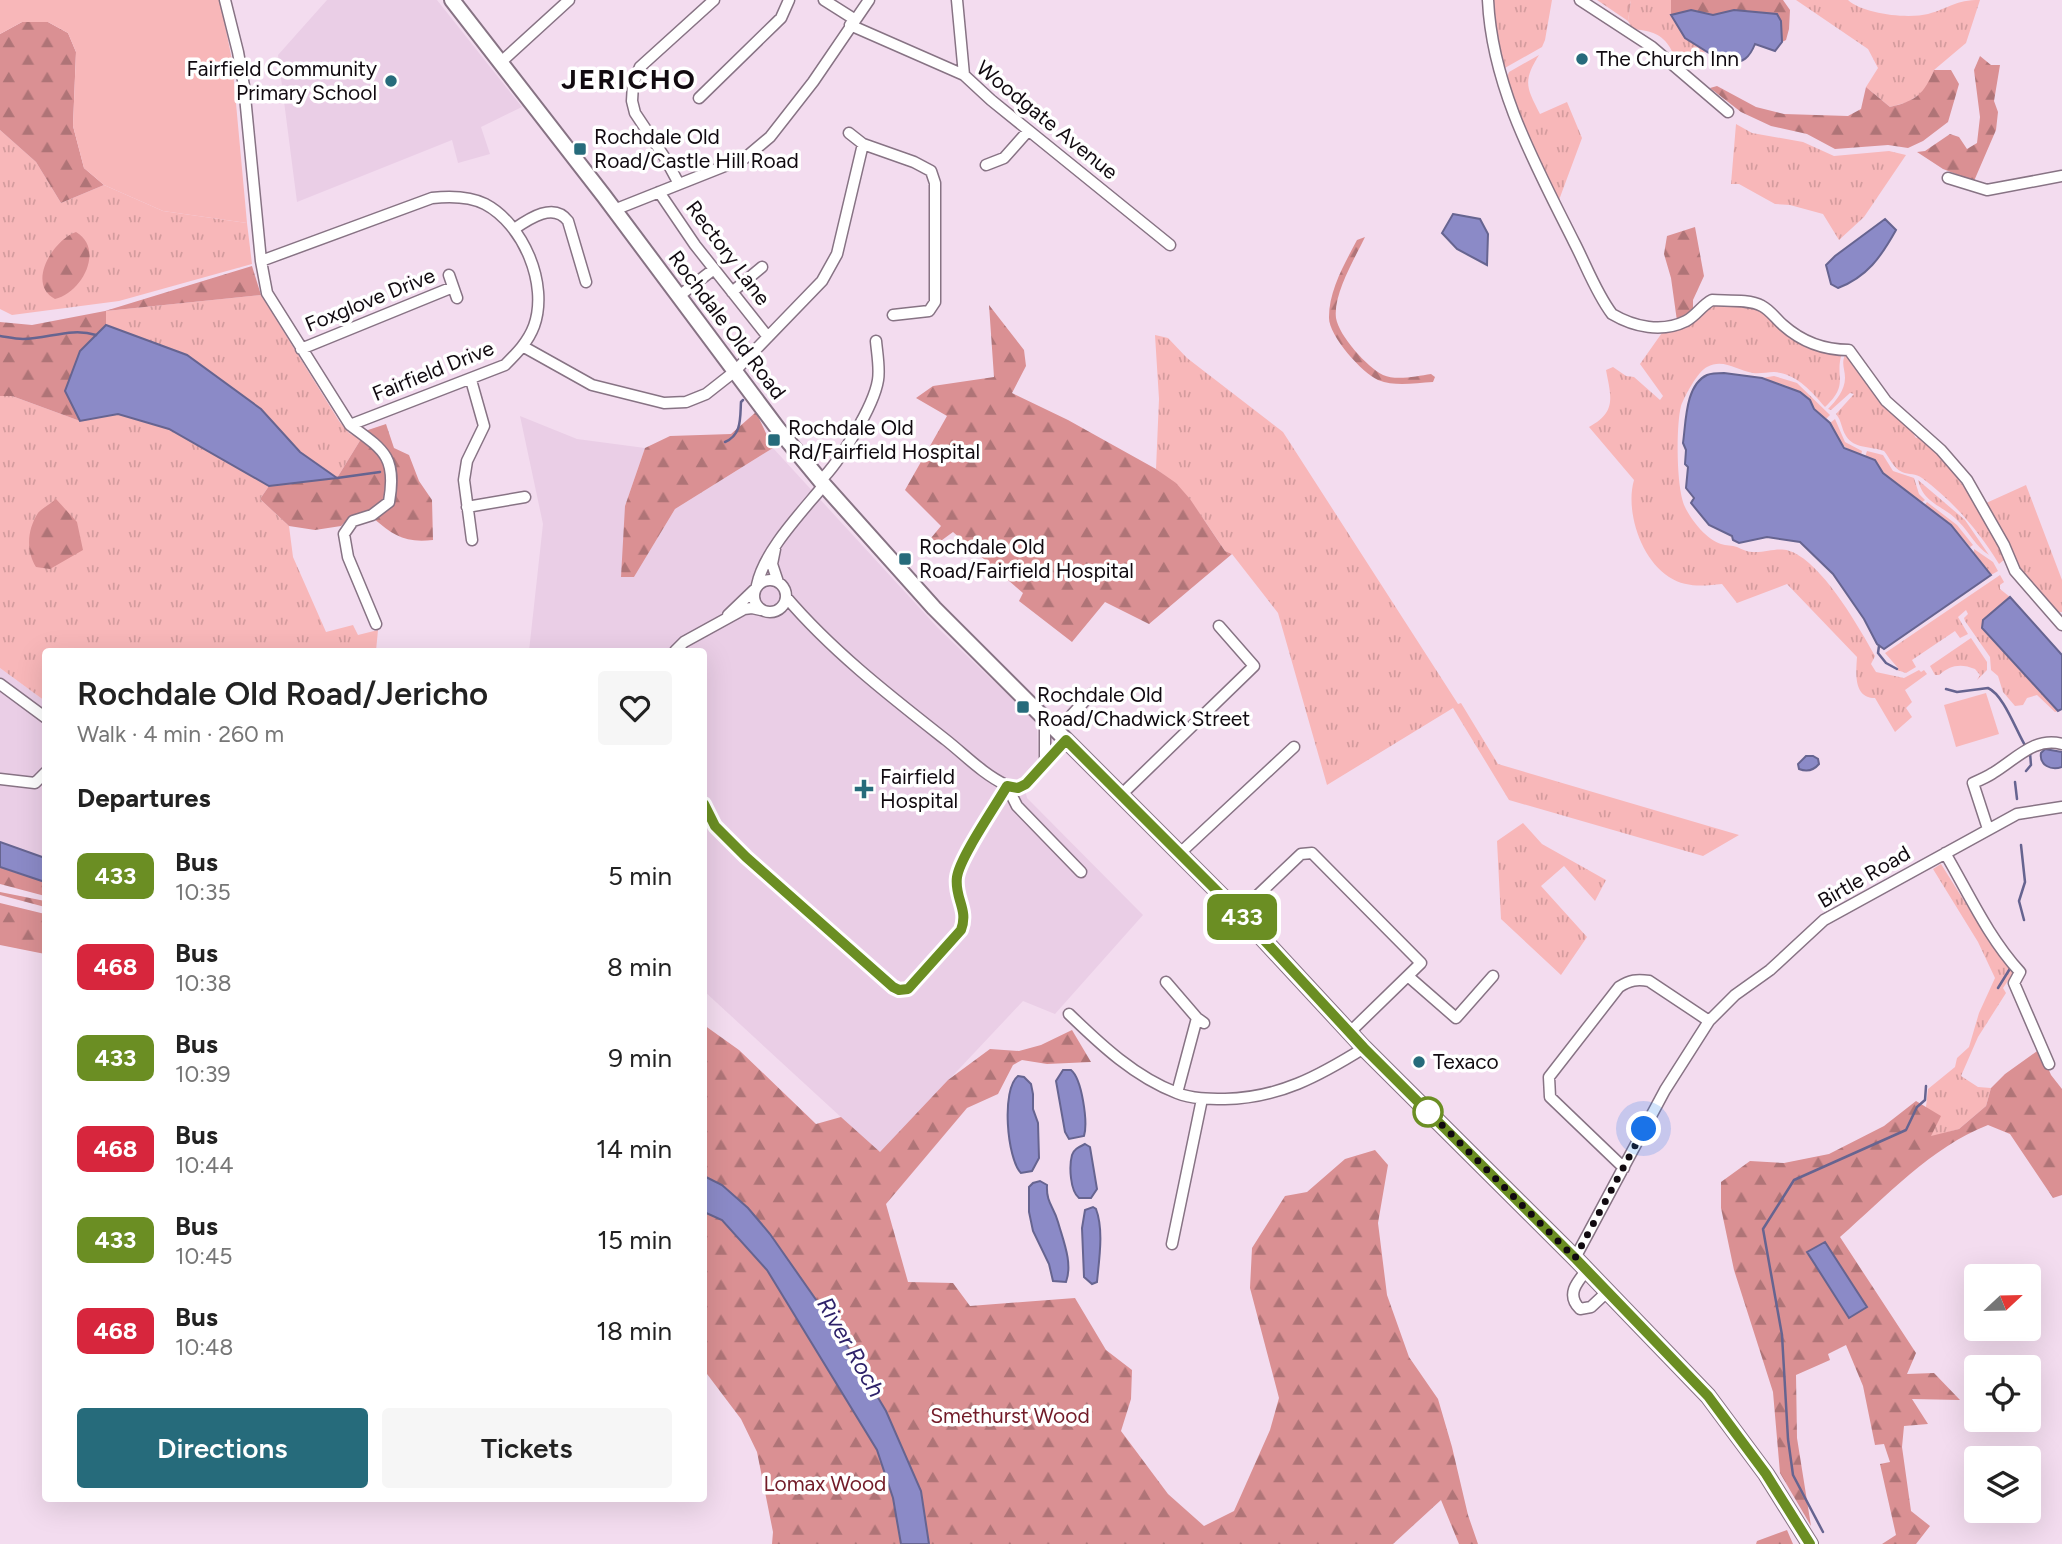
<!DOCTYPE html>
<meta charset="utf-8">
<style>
body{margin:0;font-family:Figtree,sans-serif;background:#f6f6f6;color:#222;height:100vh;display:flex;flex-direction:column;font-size:26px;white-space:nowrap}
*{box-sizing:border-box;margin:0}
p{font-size:23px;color:#767676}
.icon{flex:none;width:38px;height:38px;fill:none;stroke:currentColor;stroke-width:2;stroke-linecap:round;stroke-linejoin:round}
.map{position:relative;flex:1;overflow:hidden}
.details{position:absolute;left:42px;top:648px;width:665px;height:854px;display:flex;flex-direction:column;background:#fff;border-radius:7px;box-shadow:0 7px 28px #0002}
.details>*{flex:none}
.badge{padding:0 14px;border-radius:10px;font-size:24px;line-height:46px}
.needle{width:46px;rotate:68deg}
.buttons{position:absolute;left:1964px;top:1264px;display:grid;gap:14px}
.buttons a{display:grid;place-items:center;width:77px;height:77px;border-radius:7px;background:#fff;box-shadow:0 7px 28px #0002;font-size:35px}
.you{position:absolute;width:35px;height:35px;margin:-18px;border:5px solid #fff;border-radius:50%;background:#1a73e8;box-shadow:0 0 0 10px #1a73e833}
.map>.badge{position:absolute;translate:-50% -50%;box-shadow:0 0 0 4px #fff}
h2{padding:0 35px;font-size:26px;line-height:63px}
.round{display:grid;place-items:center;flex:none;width:74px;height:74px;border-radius:7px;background:#f6f6f6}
.head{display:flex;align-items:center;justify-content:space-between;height:119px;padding:0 35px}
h1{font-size:33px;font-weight:600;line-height:52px}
.action{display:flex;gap:14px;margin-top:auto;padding:14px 35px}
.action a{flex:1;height:80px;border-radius:7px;background:#266b7b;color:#fff;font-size:28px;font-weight:600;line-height:80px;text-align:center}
.action a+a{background:#f6f6f6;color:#222}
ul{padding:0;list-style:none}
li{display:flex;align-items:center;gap:21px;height:91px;padding:0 35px}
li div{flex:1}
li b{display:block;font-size:26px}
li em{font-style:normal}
li .badge{min-width:77px;font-weight:700;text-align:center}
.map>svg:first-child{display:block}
.built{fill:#eacee6}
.grass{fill:url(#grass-tufts)}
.forest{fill:url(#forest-firs)}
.cemetery{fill:url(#cemetery-stones)}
.park{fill:#f8b7b9}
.water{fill:#8b8ac7;stroke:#666490;stroke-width:2}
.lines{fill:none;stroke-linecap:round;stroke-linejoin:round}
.stream{stroke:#666490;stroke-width:2.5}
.street-casing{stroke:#877384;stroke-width:13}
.secondary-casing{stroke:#877384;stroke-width:18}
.street{stroke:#fff;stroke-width:10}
.secondary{stroke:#fff;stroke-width:14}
.line-casing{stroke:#fff;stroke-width:16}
.line{stroke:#6b8e23;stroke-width:10}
.walk{stroke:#110a10;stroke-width:7;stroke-dasharray:0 12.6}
.poi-dot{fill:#266b7b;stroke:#fff;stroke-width:2.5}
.stop-dot{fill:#fff;stroke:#6b8e23;stroke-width:3.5}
.labels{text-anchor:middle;stroke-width:7;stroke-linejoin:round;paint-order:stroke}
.poi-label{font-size:21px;fill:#110a10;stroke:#fff;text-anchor:start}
.street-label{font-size:21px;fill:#110a10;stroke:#fff}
.park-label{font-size:21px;fill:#721b28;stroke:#fff}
.water-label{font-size:23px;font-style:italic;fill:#2e226a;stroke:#fff}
.district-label{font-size:28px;font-weight:bold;letter-spacing:2px;fill:#110a10;stroke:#fff}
</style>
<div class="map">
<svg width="2062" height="1544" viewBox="0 0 2062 1544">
<defs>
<pattern id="grass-tufts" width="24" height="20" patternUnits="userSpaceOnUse" patternTransform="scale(1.75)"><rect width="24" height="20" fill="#f8b7b9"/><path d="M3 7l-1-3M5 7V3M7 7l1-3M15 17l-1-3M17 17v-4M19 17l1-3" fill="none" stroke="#d49c9e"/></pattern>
<pattern id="forest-firs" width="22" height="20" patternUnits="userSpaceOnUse" patternTransform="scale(1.75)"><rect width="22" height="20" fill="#da9093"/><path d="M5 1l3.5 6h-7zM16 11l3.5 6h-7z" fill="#af7477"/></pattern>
<pattern id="cemetery-stones" width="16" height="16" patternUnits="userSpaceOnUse" patternTransform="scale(1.75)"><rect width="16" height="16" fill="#f8b7b9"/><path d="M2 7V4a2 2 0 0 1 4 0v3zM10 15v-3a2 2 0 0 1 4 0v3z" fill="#d49c9e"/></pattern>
</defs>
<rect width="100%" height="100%" fill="#f3dcef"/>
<path class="built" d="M327,0H437L522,107L481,127L490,154L458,163L452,140L297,202L278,55Z
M520,416L577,439L645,448L625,506L634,577L675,509L773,448L938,628L1037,723L1038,759L1023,781L1027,798L1143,915L1055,1014L1023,1001L880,1153L704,991V651H529L543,524Z
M0,668L45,701V858L0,842Z"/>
<path class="grass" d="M1491,0H1552L1545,40L1542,47L1503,69L1494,30Z
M1631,0H1671C1672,28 1684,38 1707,51L1697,55L1694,63L1687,67C1671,60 1677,59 1669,46C1660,32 1648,31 1633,29L1628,21Z
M1796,0H1848C1863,14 1907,19 1928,14C1950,8 1955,0 1980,0L1966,43L1934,70L1926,90L1908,102L1890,107L1866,87L1878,68L1868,49Z
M1539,55C1522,82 1527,88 1540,114L1567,102L1582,138L1559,200L1555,197L1523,130L1506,80L1509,72Z
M1736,124L1752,133L1803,142L1834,156L1889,151L1906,155L1864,217L1839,240L1823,214L1790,205L1775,204L1739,184H1731Z
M0,130L36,162L61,203L104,185L163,211L247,223L252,264L119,301L12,315L0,309Z
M261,295L339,421L349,433L361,439L337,478L300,452L261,409L187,355L106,325V311Z
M1718,304L1755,307L1809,347L1822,352L1842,353C1834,377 1850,384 1825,407C1811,391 1797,374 1774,372C1767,372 1760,374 1753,373C1737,371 1724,358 1707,367C1698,371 1684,397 1681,406C1676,425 1676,489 1685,507C1691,520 1707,540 1721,544C1726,546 1732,545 1737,547C1742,549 1747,552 1752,552C1770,553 1781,544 1798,555C1827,572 1859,627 1875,656L1871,664L1876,672L1904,678L1919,670L1921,672L1924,670L1927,674L1905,690L1912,702L1906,708L1912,717L1895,732L1875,698C1853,698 1856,672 1857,657L1787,584L1737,603L1722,584C1704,586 1686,588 1669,577C1641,559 1625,511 1634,480L1589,427C1617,412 1611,397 1606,370L1613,367L1626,376L1634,377L1660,400L1663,396L1640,364L1664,330Z
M1155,335L1168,338L1187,358L1283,432L1458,704L1461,703L1498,764L1739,835L1703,856L1509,800L1453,708L1327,785L1278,613L1232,554L1225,551C1204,520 1187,491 1156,469L1159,399Z
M1845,355H1848L1910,428L1916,438L1921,436C1955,472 1986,512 2005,559L1999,564C1978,530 1954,502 1922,478C1916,473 1909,475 1902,472C1893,468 1890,458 1884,451C1871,446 1854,449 1846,436C1841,428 1842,421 1836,414L1854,394L1850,393L1831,410L1828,409C1836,401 1845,390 1845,378C1845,369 1841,364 1845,355Z
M1774,376L1797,383L1830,415L1826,419L1823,417L1787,386L1762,378Z
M0,396H12L80,421L118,414L169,429L269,486L260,499L289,526L293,557L326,632L353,625L358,635L378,630L376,651H46L45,701L0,668Z
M1835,419L1845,442L1862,451L1861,455C1843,449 1837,440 1830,423Z
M1867,451L1883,455L1893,471L1914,478L1919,494L1925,500L1921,503L1883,473L1879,465L1865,457Z
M1918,480L1965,520L1989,555C1976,547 1970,533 1959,522C1944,505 1924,505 1918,480Z
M2026,485L2062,580V612L2054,613L2018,570L1984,504Z
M1927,502L1957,525L1973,545L1970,547L1961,536L1924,506Z
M1974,549L1993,562L1998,571L1991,575L1974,553Z
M2000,575L2004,582L2000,585V589L2010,597L1983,620L1982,629L2058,711L2055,712L2037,695L2027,698L2023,705L2015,706L2003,692L1998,676L1991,670L1990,657L1965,621L1964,618L1968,614L1966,610L1958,617L1968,634L1960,638L1955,631L1912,660L1916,667L1906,673L1897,670L1898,668L1885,653Z
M1971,638L1987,662V670L1977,680L1980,675L1975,669C1961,663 1950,665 1939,675H1935L1930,666Z
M1523,823L1542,844L1606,880L1595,901L1564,866L1541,886L1587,937L1561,975L1501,919L1497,841Z
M1941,864L1995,950L2014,972L2003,988L2006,993L1978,1037L1961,1076L1978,1087L1991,1088L1986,1106L1959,1129L1931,1137L1926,1107L1928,1089L1955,1067L1957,1058L1969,1047L1979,1013L1995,978L1978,942L1933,869Z"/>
<path class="forest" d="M1671,0H1783L1790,10L1789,29L1786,40L1782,42L1781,21L1777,14L1734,10L1713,15L1691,10L1671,15Z
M22,22H48L68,33L76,52L73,126L84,168L104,185L61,203L36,162L0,130V34Z
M1980,56L1991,65H2000L1994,101L1998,112L1996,130L1974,181L1943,169L1917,152L1925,151L1950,134L1959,137L1967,149L1977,143L1980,117L1974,70Z
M1934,70H1951L1959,84L1948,122L1923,141L1908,148L1888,145L1835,149L1807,134L1771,126L1741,112L1710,88L1717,86L1756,107L1784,114L1848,116L1861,109L1866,87L1890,107C1916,101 1924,94 1934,70Z
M1695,227L1704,276L1693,300V312L1677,321L1671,278L1664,254L1667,236Z
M76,232C105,249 82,293 55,299C26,284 53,240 76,232Z
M1365,237C1355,258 1333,294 1336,318C1339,336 1367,367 1383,375C1396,381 1417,376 1431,374L1435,377L1433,382C1414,383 1396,387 1378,380C1362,373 1328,335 1329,317C1329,290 1345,263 1357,240Z
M252,266L261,295L106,311V325L80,351L65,391L80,421L12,396H0V322L32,325L105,311Z
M989,305L1024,350L1026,366L1012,393L1068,420L1156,469L1176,483L1190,499L1225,551L1232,554L1149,624L1105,602L1072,642L1019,601L1023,593L953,532L938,543L931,538L941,526L905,490L947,416L916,398L933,386L994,377Z
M756,412L773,448L675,509L634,577H621L625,506L645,448L670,436L731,434Z
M386,424L394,448L409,455L419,481L432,500L433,540C405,543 394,536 373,518L392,503L396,476L382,443L365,431Z
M361,439L379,450L391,476L386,499L372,512L351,516L341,526L315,530L289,526L260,499L269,486L337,478Z
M56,499L77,522L83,550L50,569L36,567C26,551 27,530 38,513C42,508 51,504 56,499Z
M0,867L45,882V896L0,884Z
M0,892L45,901V907L0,895Z
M0,903L45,914V954L0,945Z
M704,1025L739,1050L816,1124L841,1117L880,1152L948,1080L990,1049L1019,1051L1041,1045L1072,1030L1091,1062L1047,1064L1022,1060L1013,1065L998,1094L967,1108L886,1204L908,1282L953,1283L970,1306L1075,1298L1106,1350L1132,1370L1131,1399L1121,1431L1168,1494L1204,1526L1234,1511L1270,1430L1279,1398L1250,1288L1252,1248L1285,1196L1307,1192L1345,1159L1375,1150L1388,1165L1378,1223L1387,1295L1409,1357L1438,1399L1452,1447L1468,1515L1478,1544H1459L1441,1500L1393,1544H929L921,1491L791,1265C769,1231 741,1194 704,1176Z
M2040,1049L2051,1075L2062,1089V1195L2053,1198L2010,1134L1988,1125C1931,1147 1886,1197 1840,1237L1916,1353L1907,1374L1934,1373L1960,1400L1912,1399L1928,1424L1904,1426L1902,1447L1911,1511L1930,1526L1916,1544H1882L1896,1535L1880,1464L1890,1462L1884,1444L1875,1445L1863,1386L1846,1345L1828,1354L1830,1360L1796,1375L1797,1438L1811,1526L1780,1473L1773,1392L1734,1270L1721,1208V1182L1750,1161L1784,1163L1829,1154L1884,1126L1916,1101L1941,1116L1931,1136L1959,1129L1986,1106L1991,1088L2005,1074Z
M704,1212L722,1220L767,1270L878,1450L893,1498L901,1544H772L773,1532L757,1452L741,1419L704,1370Z
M1787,1530L1793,1544H1756L1757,1541Z"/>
<path class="cemetery" d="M1597,0H1631L1628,21Z"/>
<path class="park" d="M0,0H220L232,60L247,223L163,211L104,185L84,168L73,126L76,52L68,33L48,22H22L0,34Z
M1986,693L1999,734L1956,747L1944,705Z"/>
<path class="water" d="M1691,10L1713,15L1734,10L1777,14L1781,21L1782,42L1775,51L1755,44C1749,59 1744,61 1728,65L1685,38L1671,15Z
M1453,214L1480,219L1488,234L1487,265L1457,249L1442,233Z
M1885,219L1896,230C1881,257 1867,277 1838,288L1831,284L1826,265L1835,256Z
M106,325L187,355L261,409L300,452L337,478L269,486L169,429L118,414L80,421L65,391L80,351Z
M1724,373L1762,378L1800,392L1810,400L1814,409L1830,423L1844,448L1875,460L1883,473L1951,525L1991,575L1884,649L1877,644L1864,619L1833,574L1800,542L1767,537L1739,543L1733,540L1732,536L1709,525L1691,503L1694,498L1686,488L1688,467L1685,464L1686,450L1683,443C1686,423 1685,385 1707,375C1712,373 1719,373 1724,373Z
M2010,597L2062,655V709L2058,711L1982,628L1983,620Z
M2045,749L2062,752V767C2051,771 2039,765 2041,753Z
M1806,756H1813L1818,759L1819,764C1814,770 1807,772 1799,769L1798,764Z
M0,842L45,858V882L0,867Z
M1063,1070H1071C1082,1079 1088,1122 1084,1136L1069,1139L1065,1132L1056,1081Z
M1018,1076L1024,1077L1031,1084L1033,1094V1109L1038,1123L1039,1158L1032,1171L1021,1173C1007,1159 1001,1089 1018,1076Z
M1085,1144L1090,1147L1097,1189L1091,1198H1079C1070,1191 1069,1166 1072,1155C1074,1149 1079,1147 1085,1144Z
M704,1176L722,1185L748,1208L770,1234L840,1334L886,1411L921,1491L929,1544H901L893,1498L877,1450L767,1270L722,1220L704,1212Z
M1040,1181L1047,1185C1046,1203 1054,1207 1058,1222C1063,1240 1073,1263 1066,1282L1053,1281L1049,1264L1033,1231L1029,1212V1187L1033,1183Z
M1093,1207L1096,1209C1104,1230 1099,1260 1097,1282L1092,1284L1084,1277L1082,1228L1085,1210Z
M1825,1242L1867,1307L1849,1318L1807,1252Z"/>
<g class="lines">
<path class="stream" d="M0,336C7,337 15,339 23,339C48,339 71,327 96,335
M725,442C742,435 740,418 741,402L743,400
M337,478L380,472
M1879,646L1878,653L1886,663L1897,669
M1946,689L1957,692L1988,688C2004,695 2016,731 2026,747
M2026,771L2031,765L2030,753
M2015,782L2017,799
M2021,845L2025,882L2019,901L2024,920
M1998,988L2011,967
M1823,1532L1793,1475L1788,1439L1782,1335L1763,1229L1794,1180L1906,1130L1917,1107L1925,1100L1926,1086"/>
<defs>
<path id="street" d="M225,0L238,52L244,86L261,261L267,293L350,425L505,365C517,353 528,342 534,326C549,284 523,224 485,204C469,196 450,196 432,198L261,261
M824,0L854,19
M957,0L964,75
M1488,0C1492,87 1536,166 1574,242C1586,265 1596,293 1612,314C1634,327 1662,333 1686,321C1696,316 1702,305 1712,300C1727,301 1749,299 1762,306C1770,310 1776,319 1783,325C1802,342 1823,350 1849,350L1886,401L1941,450L1967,480L2004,545L2015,571L2062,625
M1580,0L1652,47L1728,112
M850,25L964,75L991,100L1170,245
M501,62L569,0
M699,98L781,18L789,0
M849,133L863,144
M986,165L1004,158L1028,131
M1948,178L1987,190L2062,176
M679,184L665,158L635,113L632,101L633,84L640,67L714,0
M659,192L695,245L768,337
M614,210L745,158L770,137L813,82L869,0
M514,229C530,218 554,202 568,221L586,282
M449,275L457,298
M732,292L762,267
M679,296L714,269
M524,347L592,385L664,403L686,402L706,394L734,372L822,281L837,254L863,144L914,162L931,171L935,183V302L929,311L893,315
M301,349L453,287
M471,380L484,426L467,461L464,480L472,540
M350,425C384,450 397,457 389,502L372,515L353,521L344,534L348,557L376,624
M820,481C839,463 874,406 878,380C880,368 877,353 876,341
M467,507L525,497
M775,549L772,564L778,582
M754 596a16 16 0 1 1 32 0a16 16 0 1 1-32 0Z
M757,585C764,551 801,513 824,485
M786,597C832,651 890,696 946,740C965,755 983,774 1006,785C1013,789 1019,787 1026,784L1066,740
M728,615L754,590
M675,651L684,642L744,609L752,608L761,610
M0,684L46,718
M1045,719V764
M1057,731L1091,694
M0,779L35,783L46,772
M1007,786L1017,806L1081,872
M1121,795L1254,666L1219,626
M704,804L715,826L746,857L893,987C901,990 906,990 913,985L961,930C969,909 953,898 957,877C960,856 995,807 1007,786
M1988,829L1973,783C1980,780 1987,777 1993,773C2015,760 2035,736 2062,744
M1945,853C1969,894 1988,937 2020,972L2014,983L2049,1064
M1179,854L1294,747
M1239,913L1301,854L1312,853L1421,963L1349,1033
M1409,977L1456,1018L1493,976
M1166,982L1197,1018L1204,1023
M1069,1014C1101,1045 1135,1077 1177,1093C1192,1099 1209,1099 1225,1099C1279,1098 1319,1076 1364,1048
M1177,1093L1197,1018
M1624,1168L1550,1097L1549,1077L1619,987C1630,980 1637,979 1649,981L1709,1021
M1172,1244L1202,1099
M1575,1258L1665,1090L1709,1021L1735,995L1770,970L1824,920L2017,814L2062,807
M1587,1270C1576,1283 1566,1295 1580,1309L1591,1307L1607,1292"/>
<path id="secondary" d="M452,0L604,196L778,429L824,485L934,608L1239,913L1364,1048L1575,1258L1708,1396L1766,1474L1810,1544"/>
</defs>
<use href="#street" class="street-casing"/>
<use href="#secondary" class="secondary-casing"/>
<use href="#street" class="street"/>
<use href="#secondary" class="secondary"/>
</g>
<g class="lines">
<defs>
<path id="line" d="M704,804L715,826L746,857L893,987L899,990L908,989L961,930C969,909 954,898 957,877C960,857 995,807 1007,786L1018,788L1026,784L1066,740L1239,913L1364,1048L1575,1258L1708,1396L1766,1474L1810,1544"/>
</defs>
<use href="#line" class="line-casing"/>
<use href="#line" class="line"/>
<path class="walk" d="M1428,1112L1422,1105L1575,1258L1644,1129"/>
</g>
<g class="poi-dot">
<circle cx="1582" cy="59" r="7"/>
<circle cx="391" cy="81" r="7"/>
<rect x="573" y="142" width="14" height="14" rx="3.5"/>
<rect x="767" y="433" width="14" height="14" rx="3.5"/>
<rect x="898" y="552" width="14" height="14" rx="3.5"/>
<rect x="1016" y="700" width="14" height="14" rx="3.5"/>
<path d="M860.5 778.5h7v7h7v7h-7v7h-7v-7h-7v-7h7z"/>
<circle cx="1419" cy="1062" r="7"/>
</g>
<circle class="stop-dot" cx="1428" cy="1112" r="14"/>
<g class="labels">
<g class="poi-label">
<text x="1596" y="66">The Church Inn</text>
<text x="377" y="76" text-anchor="end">Fairfield Community<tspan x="377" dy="24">Primary School</tspan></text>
<text x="594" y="144">Rochdale Old<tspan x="594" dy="24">Road/Castle Hill Road</tspan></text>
<text x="788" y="435">Rochdale Old<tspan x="788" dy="24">Rd/Fairfield Hospital</tspan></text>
<text x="919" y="554">Rochdale Old<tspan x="919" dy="24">Road/Fairfield Hospital</tspan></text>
<text x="1037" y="702">Rochdale Old<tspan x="1037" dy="24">Road/Chadwick Street</tspan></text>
<text x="880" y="784">Fairfield<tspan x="880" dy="24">Hospital</tspan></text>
<text x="1433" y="1069">Texaco</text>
</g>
<g class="street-label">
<text transform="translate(1047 120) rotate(39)" y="7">Woodgate Avenue</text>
<text transform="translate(728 253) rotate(53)" y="7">Rectory Lane</text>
<text transform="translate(370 300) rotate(-22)" y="7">Foxglove Drive</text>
<text transform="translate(727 325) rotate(53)" y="7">Rochdale Old Road</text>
<text transform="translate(433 371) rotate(-22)" y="7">Fairfield Drive</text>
<text transform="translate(1864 877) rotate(-30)" y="7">Birtle Road</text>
</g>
<g class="park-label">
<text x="1010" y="1423">Smethurst Wood</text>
<text x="825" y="1491">Lomax Wood</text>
</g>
<g class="water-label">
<text transform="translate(851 1347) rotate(60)" y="8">River Roch</text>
</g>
<g class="district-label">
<text x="629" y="89">JERICHO</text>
</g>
</g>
</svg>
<div class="buttons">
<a><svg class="needle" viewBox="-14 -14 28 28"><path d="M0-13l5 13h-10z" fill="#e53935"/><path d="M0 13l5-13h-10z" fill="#767676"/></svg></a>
<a><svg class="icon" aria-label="locate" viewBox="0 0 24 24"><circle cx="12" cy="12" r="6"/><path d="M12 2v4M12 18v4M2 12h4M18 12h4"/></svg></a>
<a><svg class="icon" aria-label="layers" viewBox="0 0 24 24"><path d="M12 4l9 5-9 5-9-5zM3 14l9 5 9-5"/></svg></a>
</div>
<div class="you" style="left:1644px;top:1129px"></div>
<b class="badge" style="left:1242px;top:917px;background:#6b8e23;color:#fff">433</b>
<section class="details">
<div class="head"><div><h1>Rochdale Old Road/Jericho</h1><p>Walk · 4 min · 260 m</p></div><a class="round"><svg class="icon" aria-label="heart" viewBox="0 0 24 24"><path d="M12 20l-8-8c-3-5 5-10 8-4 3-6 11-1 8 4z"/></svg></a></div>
<h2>Departures</h2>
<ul>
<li><span class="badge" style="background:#6b8e23;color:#fff">433</span><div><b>Bus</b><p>10:35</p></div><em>5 min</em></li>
<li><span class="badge" style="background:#d7263d;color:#fff">468</span><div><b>Bus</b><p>10:38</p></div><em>8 min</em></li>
<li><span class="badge" style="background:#6b8e23;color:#fff">433</span><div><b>Bus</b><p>10:39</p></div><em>9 min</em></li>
<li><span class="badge" style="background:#d7263d;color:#fff">468</span><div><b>Bus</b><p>10:44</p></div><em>14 min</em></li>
<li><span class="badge" style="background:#6b8e23;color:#fff">433</span><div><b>Bus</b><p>10:45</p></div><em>15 min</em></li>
<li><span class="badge" style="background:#d7263d;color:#fff">468</span><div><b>Bus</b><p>10:48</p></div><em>18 min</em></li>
</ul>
<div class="action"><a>Directions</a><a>Tickets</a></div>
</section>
</div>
